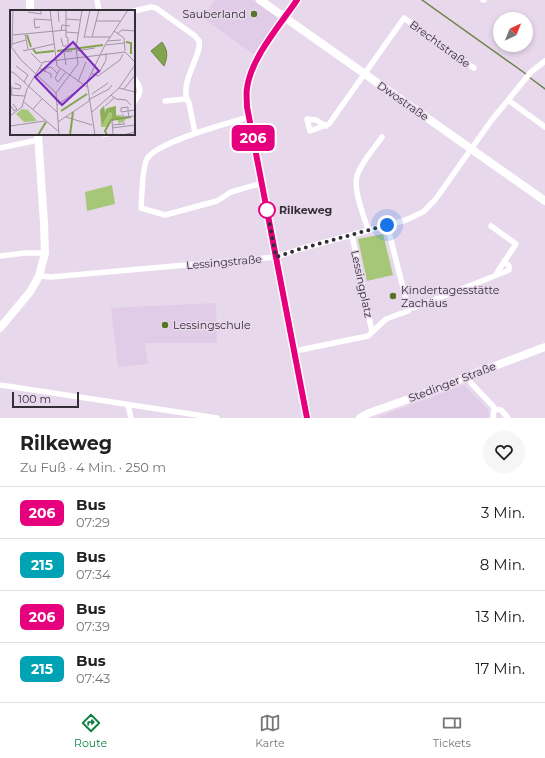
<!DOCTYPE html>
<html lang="de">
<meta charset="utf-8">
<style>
body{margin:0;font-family:Montserrat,sans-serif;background:#f6f6f6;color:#222;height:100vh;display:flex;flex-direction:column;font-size:15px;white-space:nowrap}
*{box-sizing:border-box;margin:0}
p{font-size:13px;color:#767676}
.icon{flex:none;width:22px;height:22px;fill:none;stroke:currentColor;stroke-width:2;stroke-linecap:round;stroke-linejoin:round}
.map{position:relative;height:418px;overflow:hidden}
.panel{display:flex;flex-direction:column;background:#fff;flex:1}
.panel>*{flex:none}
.badge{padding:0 8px;border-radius:6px;font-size:14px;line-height:26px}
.needle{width:26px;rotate:43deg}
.fabs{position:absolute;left:493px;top:12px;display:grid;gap:8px}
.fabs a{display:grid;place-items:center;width:40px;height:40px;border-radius:50%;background:#fff;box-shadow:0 2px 6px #0003;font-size:20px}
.scale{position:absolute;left:12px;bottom:10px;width:67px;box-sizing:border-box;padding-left:4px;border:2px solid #342e36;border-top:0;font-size:11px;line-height:14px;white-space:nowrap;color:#342e36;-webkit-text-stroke:3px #e8d8ec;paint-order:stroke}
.you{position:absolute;width:20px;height:20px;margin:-10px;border:3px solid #fff;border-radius:50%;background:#1a73e8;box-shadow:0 0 0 6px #1a73e833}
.map>.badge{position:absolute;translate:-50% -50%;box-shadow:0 0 0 2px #fff}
.round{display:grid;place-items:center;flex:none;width:42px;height:42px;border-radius:21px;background:#f6f6f6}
.headline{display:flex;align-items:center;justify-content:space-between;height:68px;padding:0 20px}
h1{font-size:19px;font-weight:700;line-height:30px}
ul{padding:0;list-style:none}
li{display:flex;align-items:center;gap:12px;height:52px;padding:0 20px;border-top:1px solid #e0e0e0}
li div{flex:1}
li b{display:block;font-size:15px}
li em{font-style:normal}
li .badge{min-width:44px;font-weight:700;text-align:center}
.tab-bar{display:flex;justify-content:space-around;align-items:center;height:56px;border-top:1px solid #e0e0e0;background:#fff;font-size:11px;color:#767676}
.tab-bar a{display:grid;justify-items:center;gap:2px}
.tab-bar .current{color:#0b8043}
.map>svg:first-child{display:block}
.built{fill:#e0cce6}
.green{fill:#a7c778}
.water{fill:#83a44f;stroke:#6b8148}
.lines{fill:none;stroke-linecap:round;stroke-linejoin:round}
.stream{stroke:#6b8148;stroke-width:1.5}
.street{stroke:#fff;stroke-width:5.5}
.secondary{stroke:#fff;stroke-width:8}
.line-casing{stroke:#fff;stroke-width:9}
.line{stroke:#e6007e;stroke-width:6}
.walk{stroke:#342e36;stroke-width:4;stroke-dasharray:0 7.2}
.poi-dot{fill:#587428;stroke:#e8d8ec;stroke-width:1.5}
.stop-dot{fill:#fff;stroke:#e6007e;stroke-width:2}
.labels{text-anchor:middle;stroke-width:3;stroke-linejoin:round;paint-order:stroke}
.poi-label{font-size:11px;fill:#342e36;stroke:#e8d8ec;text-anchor:start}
.street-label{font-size:11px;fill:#342e36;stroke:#e8d8ec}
.stop-label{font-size:11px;font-weight:bold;fill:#342e36;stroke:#e8d8ec;text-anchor:start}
.inset-river{fill:none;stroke:#83a44f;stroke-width:2}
.inset-road{fill:none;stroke:#a094a3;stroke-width:1}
.view{fill:#7b2cbf;fill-opacity:0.15;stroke:#7b2cbf;stroke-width:2}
.inset-edge{fill:none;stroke:#342e36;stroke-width:2}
</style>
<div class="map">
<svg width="545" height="418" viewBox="0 0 545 418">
<rect width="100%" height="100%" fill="#e8d8ec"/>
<path class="built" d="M215,0H252L279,19L253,54L203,18Z
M216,303L217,343H145L148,364L118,367L111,308Z
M464,385L488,410L489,418H376Z"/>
<path class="green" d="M112,185L115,204L87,211L85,192Z
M383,234L393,275L367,281L358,239Z"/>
<path class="water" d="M162,42C168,51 168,56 164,66L151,51Z"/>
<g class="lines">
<path class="stream" d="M422,0L526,74
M529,77L545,89"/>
<path class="street" d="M97,0L99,11
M483,0H484
M134,11L151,7L156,8L195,36C196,38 198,39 199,41C203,54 177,85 189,103L195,133
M134,78C142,89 142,92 134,102
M508,100L545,127
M165,101L186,99
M249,117C229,123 156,142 147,159C142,167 142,197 141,208L165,215L217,201L231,192L262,183
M326,126L316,120L307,119L310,131L329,124L404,18L474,68
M104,134H107
M0,148L38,140
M387,225L407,303L410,308
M491,226L516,244L498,271L496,275
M368,230C364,216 353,190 357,176C361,162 374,149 382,137
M352,235L372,332
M0,256L25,253H45
M39,276L51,277L276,257L300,249L406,220L423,212L435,200L491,121L531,72L545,61
M295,351L368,336L386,319L408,311L410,308L416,307L507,271L509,270V266L504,261
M468,376L471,383L493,406L494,409L493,418
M0,385L217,418
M128,405L131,418
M494,409L501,410L508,418"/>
<path class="secondary" d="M30,0V11
M260,0L545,201
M297,0C279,25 252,57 247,88C246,97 247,107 249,116L307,418
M0,328L30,292L39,276L45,253L44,223L38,134
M360,418L369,413L443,387L468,376L545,347"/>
</g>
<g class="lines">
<defs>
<path id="line" d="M297,0C280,25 251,58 247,88C246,94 247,101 247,107L307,418"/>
</defs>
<use href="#line" class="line-casing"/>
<use href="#line" class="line"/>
<path class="walk" d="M267,210L276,257L300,249L387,225"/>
</g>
<g class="poi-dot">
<circle cx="254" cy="14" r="4"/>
<circle cx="393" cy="296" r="4"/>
<circle cx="165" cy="325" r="4"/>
</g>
<circle class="stop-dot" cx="267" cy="210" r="8"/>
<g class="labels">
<g class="poi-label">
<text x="246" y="18" text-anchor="end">Sauberland</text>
<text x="401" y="294">Kindertagesstätte<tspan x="401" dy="13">Zachäus</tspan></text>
<text x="173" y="329">Lessingschule</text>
</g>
<g class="street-label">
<text transform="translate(440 44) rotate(36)" y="4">Brechtstraße</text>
<text transform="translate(403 101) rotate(35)" y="4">Dwostraße</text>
<text transform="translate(224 262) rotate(-5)" y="4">Lessingstraße</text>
<text transform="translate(362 284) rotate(78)" y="4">Lessingplatz</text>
<text transform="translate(452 382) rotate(-21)" y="4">Stedinger Straße</text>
</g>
<g class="stop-label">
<text x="279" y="214">Rilkeweg</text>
</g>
</g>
<g transform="translate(10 10)">
<rect width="125" height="125" fill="#e8d8ec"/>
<path d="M94,96L95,103L97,98L106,96V105H111L116,110L109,114L107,108L102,109L98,117H91L90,100ZM12,99L18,100L27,111L14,112L6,104Z" fill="#a7c778"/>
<path d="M94,96L95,103L96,99L106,96V106L113,108L102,109V103L99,102L92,115L90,100Z" fill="#8eaf5a"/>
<path class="inset-river" d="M17,25L21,37M116,32L121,33V44M23,39L26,43L44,41M47,41L93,35M51,101L77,84M28,125L36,112M60,125L63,102M97,125L95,121L101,110L121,107"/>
<path class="inset-road" d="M40,0L47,56L77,77M48,0L49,12M18,2L31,4V0M56,9L70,10M86,11H110M30,17L25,18L24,9L41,10M51,20L52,15L60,16M104,21L114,28L115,41M56,22L68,23M108,23L112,20L125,21M15,24L18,39M3,25L56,20M75,27H100M82,27L89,0M51,28L53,36H58V28L56,27V0M74,28L80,0M97,31L111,30M2,34L16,30M0,35L11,50L46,83L49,125M96,35L114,33M2,36L3,0M13,41L44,34M66,41L85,38M115,42L125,52M21,43L31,53M56,55L54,42L62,41M6,56L18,65L14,72M29,58L41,64V68M50,59L45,68L48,72L55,63M0,62H3L47,102M34,62L36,58L41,57L47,63M81,63L88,66L110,50L113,44M89,63L96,50V43M0,69L2,85M68,72L76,52M2,78L10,79L11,76L5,73M109,78L125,55M114,79L125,65M46,83L68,54L66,38L72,0M82,84L98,73M0,85L15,86M101,85L106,89L116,90L121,95M78,90L99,79L102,75M14,92L48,121M47,95L74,76M1,96L4,101L7,99L3,94M95,96L104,88M23,99L32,89M82,102L109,78L125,82M113,104V107L125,106M0,106L12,97L17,79L33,52L115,42M56,107L82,115M119,107L118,101V97L111,98V102L125,100M102,110L103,125M48,112L79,91M103,115L115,114L112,111M0,116L35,111M102,118L125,115M85,125L77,72L95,35L118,0M113,125L125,122"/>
<path class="view" d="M63,32L89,61L52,95L25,67Z"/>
<rect width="125" height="125" class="inset-edge"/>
</g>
</svg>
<div class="fabs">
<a><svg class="needle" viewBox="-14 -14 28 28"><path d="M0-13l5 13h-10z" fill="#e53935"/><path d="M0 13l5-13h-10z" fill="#767676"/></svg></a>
</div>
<div class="scale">100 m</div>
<div class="you" style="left:387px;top:225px"></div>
<b class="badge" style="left:253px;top:138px;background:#e6007e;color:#fff">206</b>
</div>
<section class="panel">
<div class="headline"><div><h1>Rilkeweg</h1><p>Zu Fuß · 4 Min. · 250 m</p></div><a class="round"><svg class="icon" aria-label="heart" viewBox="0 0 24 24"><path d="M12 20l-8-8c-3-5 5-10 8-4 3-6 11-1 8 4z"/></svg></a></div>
<ul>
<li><span class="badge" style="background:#e6007e;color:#fff">206</span><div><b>Bus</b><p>07:29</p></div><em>3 Min.</em></li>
<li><span class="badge" style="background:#00a3b4;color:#fff">215</span><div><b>Bus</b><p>07:34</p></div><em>8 Min.</em></li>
<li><span class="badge" style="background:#e6007e;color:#fff">206</span><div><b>Bus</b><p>07:39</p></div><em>13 Min.</em></li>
<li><span class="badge" style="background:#00a3b4;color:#fff">215</span><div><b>Bus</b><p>07:43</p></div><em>17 Min.</em></li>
</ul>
</section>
<nav class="tab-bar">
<a class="current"><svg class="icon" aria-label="directions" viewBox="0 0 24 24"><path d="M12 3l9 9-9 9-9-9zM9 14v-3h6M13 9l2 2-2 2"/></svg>Route</a>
<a><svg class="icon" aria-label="map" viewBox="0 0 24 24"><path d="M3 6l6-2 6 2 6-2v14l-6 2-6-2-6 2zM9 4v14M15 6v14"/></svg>Karte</a>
<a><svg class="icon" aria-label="tickets" viewBox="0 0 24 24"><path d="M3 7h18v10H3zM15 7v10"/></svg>Tickets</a>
</nav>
